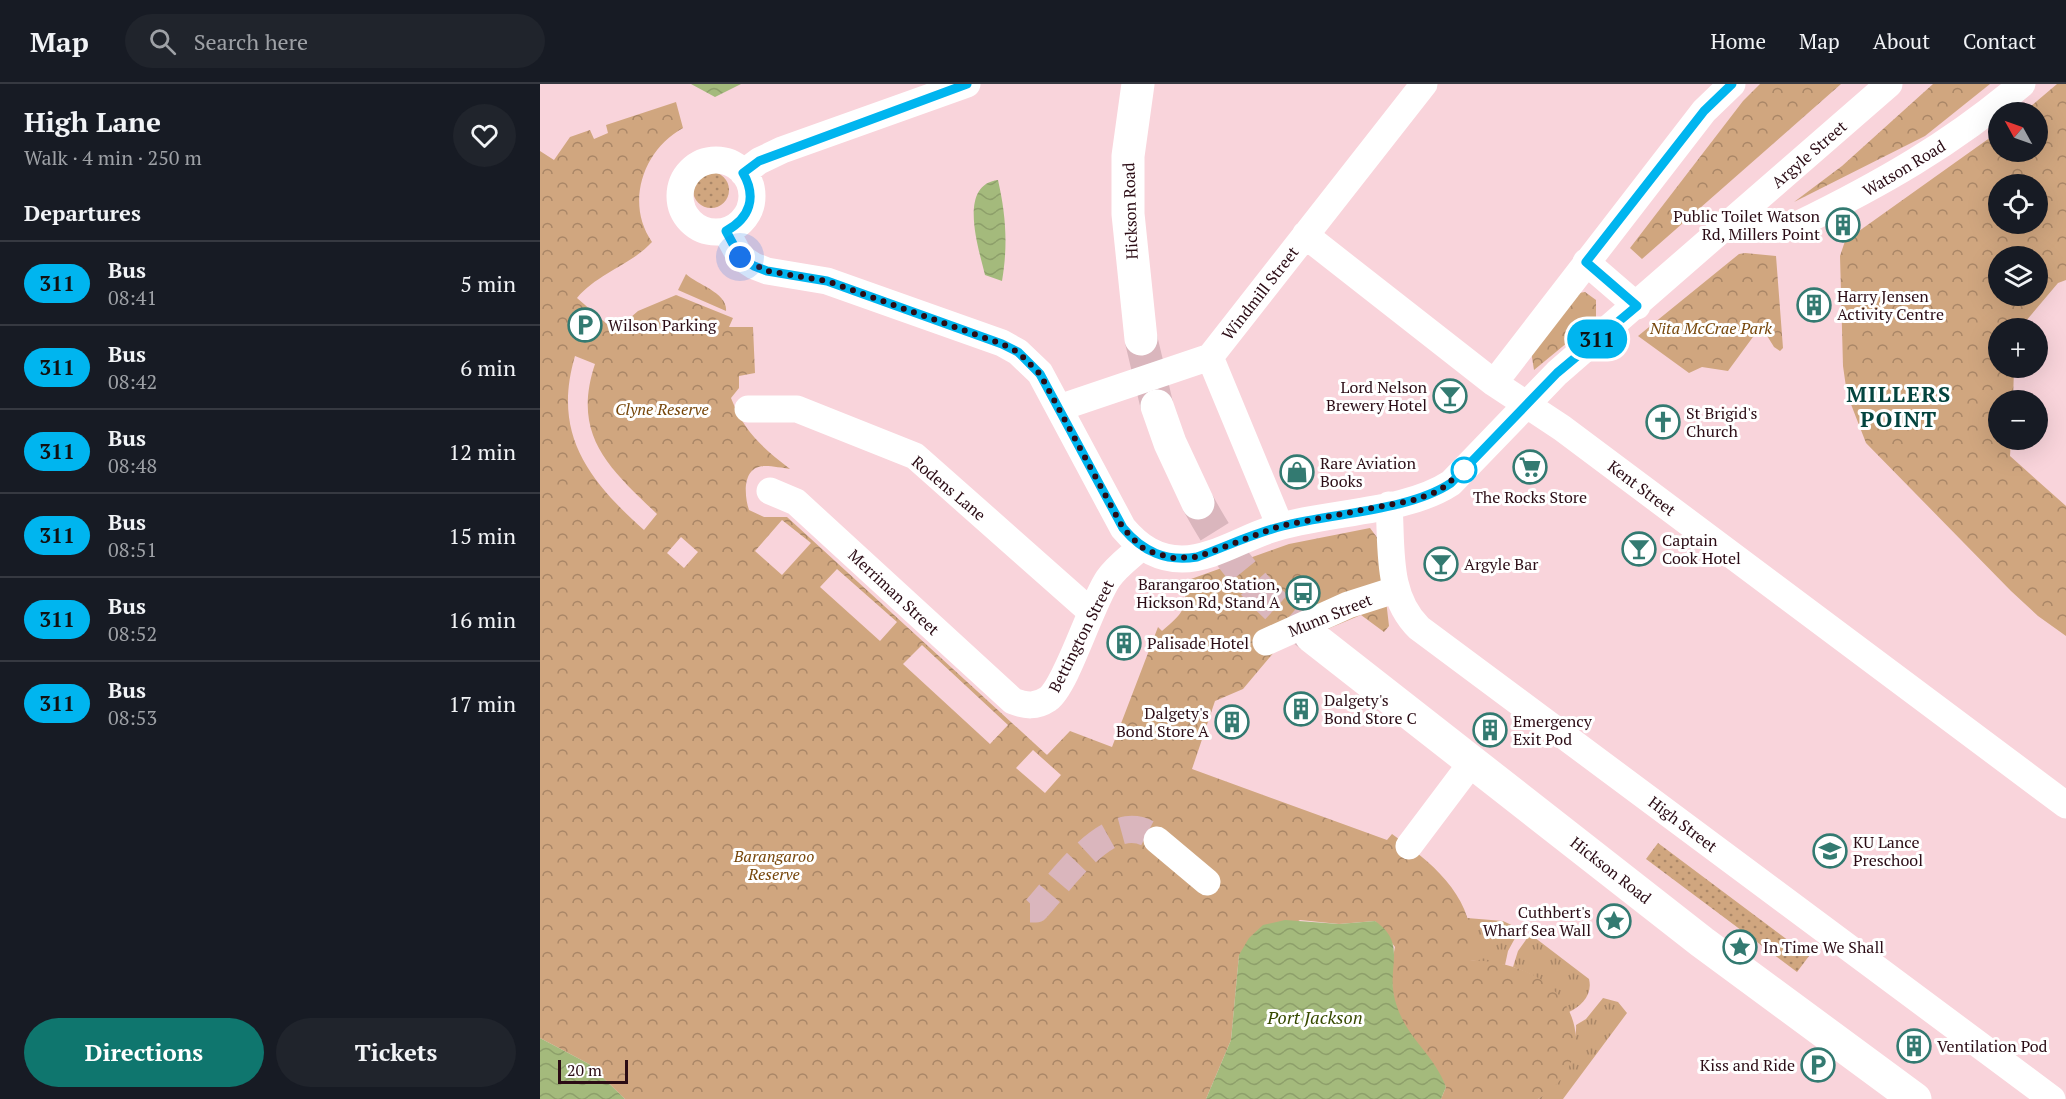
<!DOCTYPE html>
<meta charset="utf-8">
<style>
body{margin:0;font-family:"PT Serif",serif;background:#20242c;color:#f1f3f6;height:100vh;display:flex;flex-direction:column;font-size:22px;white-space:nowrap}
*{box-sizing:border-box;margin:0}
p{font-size:20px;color:#9ea1a6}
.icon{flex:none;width:33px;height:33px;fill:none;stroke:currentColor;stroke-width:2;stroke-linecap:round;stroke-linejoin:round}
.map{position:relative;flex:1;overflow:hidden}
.side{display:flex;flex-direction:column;background:#171b24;width:540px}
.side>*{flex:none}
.badge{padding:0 12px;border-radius:20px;font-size:21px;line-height:39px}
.needle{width:39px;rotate:310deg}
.fabs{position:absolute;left:1448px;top:18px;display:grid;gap:12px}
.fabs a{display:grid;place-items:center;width:60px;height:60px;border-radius:50%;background:#171b24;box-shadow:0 6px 24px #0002;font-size:30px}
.scale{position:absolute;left:18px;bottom:15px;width:70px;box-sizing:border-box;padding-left:6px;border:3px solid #2b0c15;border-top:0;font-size:16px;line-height:21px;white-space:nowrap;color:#2b0c15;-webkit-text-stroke:4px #fff;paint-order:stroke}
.you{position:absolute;width:30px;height:30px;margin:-15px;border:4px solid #fff;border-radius:50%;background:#1a73e8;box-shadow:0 0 0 9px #1a73e833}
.map>.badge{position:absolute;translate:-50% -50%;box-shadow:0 0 0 3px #fff}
h2{padding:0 24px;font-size:22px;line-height:54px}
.round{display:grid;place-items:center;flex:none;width:63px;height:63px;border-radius:32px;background:#20242c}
.head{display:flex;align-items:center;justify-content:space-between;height:102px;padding:0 24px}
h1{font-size:28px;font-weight:800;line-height:45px}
.cta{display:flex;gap:12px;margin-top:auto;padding:12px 24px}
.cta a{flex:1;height:69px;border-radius:36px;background:#0f766e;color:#fff;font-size:24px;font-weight:800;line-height:69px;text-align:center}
.cta a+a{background:#20242c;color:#f1f3f6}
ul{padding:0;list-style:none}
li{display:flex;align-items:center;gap:18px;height:84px;padding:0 24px;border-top:2px solid #363941}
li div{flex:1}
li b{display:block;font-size:22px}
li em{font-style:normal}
li .badge{min-width:66px;font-weight:700;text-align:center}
header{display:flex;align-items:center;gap:36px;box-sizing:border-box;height:84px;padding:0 30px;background:#171b24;border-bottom:2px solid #363941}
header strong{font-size:28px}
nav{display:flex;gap:33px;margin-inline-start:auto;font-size:21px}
.search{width:420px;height:54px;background:#20242c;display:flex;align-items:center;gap:15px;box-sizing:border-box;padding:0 21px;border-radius:33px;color:#9ea1a6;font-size:22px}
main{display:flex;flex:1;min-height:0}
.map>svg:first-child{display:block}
.grass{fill:url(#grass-tufts)}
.park{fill:url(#park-crowns);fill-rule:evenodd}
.garden{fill:url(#garden-dots)}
.water{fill:url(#water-waves)}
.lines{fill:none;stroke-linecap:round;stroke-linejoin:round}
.street-tunnel{stroke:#dab6bd;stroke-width:27;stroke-dasharray:27 14;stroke-linecap:butt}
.secondary-tunnel{stroke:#dab6bd;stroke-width:33;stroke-dasharray:33 16;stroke-linecap:butt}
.street{stroke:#fff;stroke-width:27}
.secondary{stroke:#fff;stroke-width:33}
.line-casing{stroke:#fff;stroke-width:14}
.line{stroke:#00b5ef;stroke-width:9}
.walk{stroke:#2b0c15;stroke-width:6;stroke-dasharray:0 10.8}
.stop-dot{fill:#fff;stroke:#00b5ef;stroke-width:3}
.labels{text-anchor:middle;stroke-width:6;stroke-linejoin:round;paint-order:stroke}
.street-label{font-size:16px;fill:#2b0c15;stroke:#fff}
.poi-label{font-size:16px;fill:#2b0c15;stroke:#fff;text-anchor:start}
.park-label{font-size:16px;font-style:italic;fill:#77470b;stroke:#fff}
.water-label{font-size:18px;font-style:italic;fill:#374a00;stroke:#fff}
.district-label{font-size:22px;font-weight:bold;letter-spacing:1.5px;fill:#03443e;stroke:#fff}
</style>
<header>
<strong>Map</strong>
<div class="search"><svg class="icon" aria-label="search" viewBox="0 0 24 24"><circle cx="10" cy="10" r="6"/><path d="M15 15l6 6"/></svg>Search here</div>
<nav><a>Home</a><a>Map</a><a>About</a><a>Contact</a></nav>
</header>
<main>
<section class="side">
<div class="head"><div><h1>High Lane</h1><p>Walk · 4 min · 250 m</p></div><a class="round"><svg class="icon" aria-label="heart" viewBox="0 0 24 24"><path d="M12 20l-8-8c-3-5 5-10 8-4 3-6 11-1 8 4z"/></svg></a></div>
<h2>Departures</h2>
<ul>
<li><span class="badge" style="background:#00b5ef;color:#111">311</span><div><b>Bus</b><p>08:41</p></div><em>5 min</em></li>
<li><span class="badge" style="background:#00b5ef;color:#111">311</span><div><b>Bus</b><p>08:42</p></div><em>6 min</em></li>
<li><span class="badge" style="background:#00b5ef;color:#111">311</span><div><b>Bus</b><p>08:48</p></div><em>12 min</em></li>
<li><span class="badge" style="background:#00b5ef;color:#111">311</span><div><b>Bus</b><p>08:51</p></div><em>15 min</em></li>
<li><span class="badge" style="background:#00b5ef;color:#111">311</span><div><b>Bus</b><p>08:52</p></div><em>16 min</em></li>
<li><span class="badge" style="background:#00b5ef;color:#111">311</span><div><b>Bus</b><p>08:53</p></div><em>17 min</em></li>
</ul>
<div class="cta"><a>Directions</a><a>Tickets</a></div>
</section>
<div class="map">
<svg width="1526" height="1015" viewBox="0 0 1526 1015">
<defs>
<pattern id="grass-tufts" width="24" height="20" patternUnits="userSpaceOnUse" patternTransform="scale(1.5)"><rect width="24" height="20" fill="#d0a67f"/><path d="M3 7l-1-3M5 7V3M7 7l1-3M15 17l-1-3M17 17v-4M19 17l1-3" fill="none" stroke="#a98667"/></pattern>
<pattern id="park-crowns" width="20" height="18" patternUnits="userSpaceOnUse" patternTransform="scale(1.5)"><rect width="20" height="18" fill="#d0a67f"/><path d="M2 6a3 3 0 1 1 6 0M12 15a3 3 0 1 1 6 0" fill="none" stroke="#a98667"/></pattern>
<pattern id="garden-dots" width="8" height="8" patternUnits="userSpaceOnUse" patternTransform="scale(1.5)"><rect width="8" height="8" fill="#d0a67f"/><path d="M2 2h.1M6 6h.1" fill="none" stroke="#a98667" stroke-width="1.8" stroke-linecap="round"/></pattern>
<pattern id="water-waves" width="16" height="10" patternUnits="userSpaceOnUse" patternTransform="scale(1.5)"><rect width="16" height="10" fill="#a4ba7c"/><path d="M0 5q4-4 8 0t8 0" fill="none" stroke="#8d9f6a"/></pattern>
</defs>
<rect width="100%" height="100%" fill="#f9d4db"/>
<path class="grass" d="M146,190C158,201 188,209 186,227L138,206Z
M927,834L963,837L980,845L968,867L965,881L929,876Z
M990,850L1049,895C1053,911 1041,922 1029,928C1016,905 997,891 973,883L978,867Z
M1063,914L1078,918L1087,929L1023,1015H998C1015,1005 1038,960 1036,941L1046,935Z"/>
<path class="park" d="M1220,0H1301L1102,175L1090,164L1203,17Z
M1393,0H1450L1385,52L1254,118L1302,82Z
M1517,0H1526V196L1518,199L1480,244H1458V284H1474L1473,316H1458V356H1471L1470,372L1526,422V552L1498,532L1471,507L1326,359L1307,310L1303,282L1300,172L1305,157L1458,48V68H1497V28H1484ZM1497,100V140H1458V100ZM1458,172H1497V212H1458Z
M136,18L143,44C103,66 85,119 112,158C91,181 58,189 37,214L75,247L98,227L136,211L193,234L189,243H213L215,289L199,292V304L191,314C205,349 221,362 250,385C243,384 233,382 225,382C202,382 204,411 209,426L224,433H247L507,671L530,647L572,663L618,543L622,547C645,527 643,529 647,500L651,495L749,460L830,444L839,456L849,542L844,548L821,531L735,567L703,605L675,617L652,685L847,756L852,750C894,780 940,817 930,876C954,877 980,882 1000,895C1048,927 1048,985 998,1015H901L906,1003C894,978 880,967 866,945C851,923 849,889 855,863L835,837L799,840L760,836L699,871L691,956L666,1015H85L49,980L0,954V67L14,76L30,53L50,46L54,55L68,49L66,41ZM35,272L55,280C31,352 70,385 117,430L104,446C48,396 12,350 35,272ZM242,436L271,459L242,491L215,467ZM141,453L158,468L144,484L127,469ZM297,485L357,538L340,557L280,503ZM382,561L468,641L450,660L363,580ZM493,666L521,691L505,709L476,684Z
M1205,169L1236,172L1243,264L1240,267L1234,263L1221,242L1188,287L1162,283L1149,289L1098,252L1199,170Z
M1045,208L1056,216V235L994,286L991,267L1039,209Z"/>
<path class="garden" d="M153 106a18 18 0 1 1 36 0a18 18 0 1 1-36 0Z
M1118,759L1269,872L1257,888L1106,775Z"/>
<path class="water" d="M151,0H201L175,13Z
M458,96C466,131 468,162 462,197L445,191C439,165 417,101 458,96Z
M745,836L799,840L835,837C868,860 846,882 855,916C865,954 893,968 906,1003L901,1015H666L691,956L699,871L709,854L723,841Z
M0,954L49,980L85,1015H0Z"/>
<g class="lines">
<path class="street-tunnel" d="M490,825H496C523,796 574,717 617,756"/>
<path class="secondary-tunnel" d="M601,255L617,322
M658,419C691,479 717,510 771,552"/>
<path class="street" d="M140 112a36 36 0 1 1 72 0a36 36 0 1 1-72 0Z
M203,89L219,77L242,66L427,0
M1207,125C1227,145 1229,150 1257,141C1339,101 1412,60 1482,0
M186,147L200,173L214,182L227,187L287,197L462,259L478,268L500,289L583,444C599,463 617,475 642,475C671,475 702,455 729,446C784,427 864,430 911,399L1017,289L1349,0
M765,151L954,299L1022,344L1526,721
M1046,178L1097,222
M670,273L884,0
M670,273L740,442
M954,299L1164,27L1192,0
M519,324L670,273
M208,325H257L375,372L550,527
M230,407L256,418L473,617C486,622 496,623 508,615C527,601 550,522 568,495C576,483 590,473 601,463
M849,421C852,464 846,512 879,544L1512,1015
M726,558L808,521L855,506
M617,756L667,798
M869,762L933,677"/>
<path class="secondary" d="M598,0L588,72V130L601,255
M617,322L630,359L658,419
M771,552L1162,858L1375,1015"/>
</g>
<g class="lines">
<defs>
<path id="line" d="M427,0L219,77L203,89C217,113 210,134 186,147L200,173L214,182L227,187L287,197L462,260L478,268L500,290L583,444C603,468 626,478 657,473C685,463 714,449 743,442C793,429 869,427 911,399L1017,289L1097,222L1046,178L1164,27L1192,0"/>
</defs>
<use href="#line" class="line-casing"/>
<use href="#line" class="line"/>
<path class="walk" d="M200,173L227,187L287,197L462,260L478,268L500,290L583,444L601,463L614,469L633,474L657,473L740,442L874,416L899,407L924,386"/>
</g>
<defs>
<symbol id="building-ring" viewBox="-11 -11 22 22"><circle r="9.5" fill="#fff" stroke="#337a71" stroke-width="1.5"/><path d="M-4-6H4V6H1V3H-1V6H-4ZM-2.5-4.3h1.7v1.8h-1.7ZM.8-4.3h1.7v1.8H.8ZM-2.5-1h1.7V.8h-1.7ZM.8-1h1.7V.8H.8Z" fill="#337a71"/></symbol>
<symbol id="parking-ring" viewBox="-11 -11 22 22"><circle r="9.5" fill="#fff" stroke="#337a71" stroke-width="1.5"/><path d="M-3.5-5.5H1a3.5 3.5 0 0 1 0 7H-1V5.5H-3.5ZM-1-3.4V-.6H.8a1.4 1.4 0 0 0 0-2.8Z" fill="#337a71"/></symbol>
<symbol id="bar-ring" viewBox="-11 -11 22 22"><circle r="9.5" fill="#fff" stroke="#337a71" stroke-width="1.5"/><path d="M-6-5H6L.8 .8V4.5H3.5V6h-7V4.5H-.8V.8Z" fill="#337a71"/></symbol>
<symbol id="church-ring" viewBox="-11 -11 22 22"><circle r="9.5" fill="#fff" stroke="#337a71" stroke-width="1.5"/><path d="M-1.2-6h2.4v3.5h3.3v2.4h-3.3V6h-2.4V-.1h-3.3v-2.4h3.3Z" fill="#337a71"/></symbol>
<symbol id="supermarket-ring" viewBox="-11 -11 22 22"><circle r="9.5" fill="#fff" stroke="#337a71" stroke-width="1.5"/><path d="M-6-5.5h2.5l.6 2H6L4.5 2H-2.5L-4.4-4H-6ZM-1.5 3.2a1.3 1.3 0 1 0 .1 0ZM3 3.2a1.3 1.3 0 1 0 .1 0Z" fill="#337a71"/></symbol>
<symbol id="shop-ring" viewBox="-11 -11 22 22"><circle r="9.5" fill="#fff" stroke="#337a71" stroke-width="1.5"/><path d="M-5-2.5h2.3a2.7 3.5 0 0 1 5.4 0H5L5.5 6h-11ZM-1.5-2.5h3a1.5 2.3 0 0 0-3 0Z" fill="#337a71"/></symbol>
<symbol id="bus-ring" viewBox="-11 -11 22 22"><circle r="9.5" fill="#fff" stroke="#337a71" stroke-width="1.5"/><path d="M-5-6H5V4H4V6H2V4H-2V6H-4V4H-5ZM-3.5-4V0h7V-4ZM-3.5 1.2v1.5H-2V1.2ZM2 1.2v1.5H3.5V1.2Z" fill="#337a71"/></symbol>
<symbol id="school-ring" viewBox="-11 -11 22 22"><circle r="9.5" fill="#fff" stroke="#337a71" stroke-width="1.5"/><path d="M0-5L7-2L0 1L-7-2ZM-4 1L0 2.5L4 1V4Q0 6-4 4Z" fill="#337a71"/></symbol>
<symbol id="sight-ring" viewBox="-11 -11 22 22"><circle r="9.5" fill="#fff" stroke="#337a71" stroke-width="1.5"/><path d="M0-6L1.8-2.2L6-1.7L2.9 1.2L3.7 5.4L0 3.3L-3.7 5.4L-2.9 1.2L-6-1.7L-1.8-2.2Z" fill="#337a71"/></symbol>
</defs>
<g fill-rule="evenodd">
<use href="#building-ring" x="1284" y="122" width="38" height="38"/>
<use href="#building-ring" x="1255" y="202" width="38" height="38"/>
<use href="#parking-ring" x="26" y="222" width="38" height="38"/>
<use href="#bar-ring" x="891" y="293" width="38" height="38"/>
<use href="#church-ring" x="1104" y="319" width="38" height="38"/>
<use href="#supermarket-ring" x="971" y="364" width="38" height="38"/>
<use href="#shop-ring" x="738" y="369" width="38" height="38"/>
<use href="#bar-ring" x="1080" y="446" width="38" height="38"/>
<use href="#bar-ring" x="882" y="461" width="38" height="38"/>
<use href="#bus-ring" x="744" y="490" width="38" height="38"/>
<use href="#building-ring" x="565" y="540" width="38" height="38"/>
<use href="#building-ring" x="742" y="606" width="38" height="38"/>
<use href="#building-ring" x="673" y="619" width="38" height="38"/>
<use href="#building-ring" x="931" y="627" width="38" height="38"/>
<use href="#school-ring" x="1271" y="748" width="38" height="38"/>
<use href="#sight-ring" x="1055" y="818" width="38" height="38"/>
<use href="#sight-ring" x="1181" y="844" width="38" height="38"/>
<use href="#building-ring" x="1355" y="943" width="38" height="38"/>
<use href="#parking-ring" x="1259" y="962" width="38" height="38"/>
</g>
<circle class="stop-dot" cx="924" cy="386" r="12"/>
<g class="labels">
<g class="street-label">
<text transform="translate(1269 70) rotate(-41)" y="6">Argyle Street</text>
<text transform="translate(1364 84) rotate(-31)" y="6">Watson Road</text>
<text transform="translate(590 127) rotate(-92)" y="6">Hickson Road</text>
<text transform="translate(720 209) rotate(-52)" y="6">Windmill Street</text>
<text transform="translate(409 404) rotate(40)" y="6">Rodens Lane</text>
<text transform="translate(1102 404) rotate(37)" y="6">Kent Street</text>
<text transform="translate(354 508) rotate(43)" y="6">Merriman Street</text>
<text transform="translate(790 531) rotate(-22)" y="6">Munn Street</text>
<text transform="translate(541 552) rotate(-63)" y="6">Bettington Street</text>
<text transform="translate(1143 740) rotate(37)" y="6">High Street</text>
<text transform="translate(1071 786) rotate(38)" y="6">Hickson Road</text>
</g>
<g class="poi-label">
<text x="1280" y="138" text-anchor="end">Public Toilet Watson<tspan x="1280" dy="18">Rd, Millers Point</tspan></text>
<text x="1297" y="218">Harry Jensen<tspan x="1297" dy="18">Activity Centre</tspan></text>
<text x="68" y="247">Wilson Parking</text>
<text x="887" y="309" text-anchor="end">Lord Nelson<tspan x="887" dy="18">Brewery Hotel</tspan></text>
<text x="1146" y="335">St Brigid's<tspan x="1146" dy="18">Church</tspan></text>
<text x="780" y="385">Rare Aviation<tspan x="780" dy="18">Books</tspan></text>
<text x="990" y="419" text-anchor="middle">The Rocks Store</text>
<text x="1122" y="462">Captain<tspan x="1122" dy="18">Cook Hotel</tspan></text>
<text x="924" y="486">Argyle Bar</text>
<text x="740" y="506" text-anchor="end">Barangaroo Station,<tspan x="740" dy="18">Hickson Rd, Stand A</tspan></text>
<text x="607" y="565">Palisade Hotel</text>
<text x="784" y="622">Dalgety's<tspan x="784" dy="18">Bond Store C</tspan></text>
<text x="669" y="635" text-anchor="end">Dalgety's<tspan x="669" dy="18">Bond Store A</tspan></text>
<text x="973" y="643">Emergency<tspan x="973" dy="18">Exit Pod</tspan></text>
<text x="1313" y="764">KU Lance<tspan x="1313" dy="18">Preschool</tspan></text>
<text x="1051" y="834" text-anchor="end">Cuthbert's<tspan x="1051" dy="18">Wharf Sea Wall</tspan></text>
<text x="1223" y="869">In Time We Shall</text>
<text x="1397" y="968">Ventilation Pod</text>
<text x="1255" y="987" text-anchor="end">Kiss and Ride</text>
</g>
<g class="park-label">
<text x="1171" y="250">Nita McCrae Park</text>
<text x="122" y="331">Clyne Reserve</text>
<text x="234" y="778">Barangaroo<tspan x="234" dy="18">Reserve</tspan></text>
</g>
<g class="water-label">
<text x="775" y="940">Port Jackson</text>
</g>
<g class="district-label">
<text x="1359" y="318">MILLERS<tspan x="1359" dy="25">POINT</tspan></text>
</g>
</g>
</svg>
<div class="fabs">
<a><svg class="needle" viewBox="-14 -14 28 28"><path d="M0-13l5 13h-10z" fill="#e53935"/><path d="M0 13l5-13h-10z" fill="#9ea1a6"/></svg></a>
<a><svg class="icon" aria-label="locate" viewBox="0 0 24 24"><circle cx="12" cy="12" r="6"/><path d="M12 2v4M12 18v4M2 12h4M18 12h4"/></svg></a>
<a><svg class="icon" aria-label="layers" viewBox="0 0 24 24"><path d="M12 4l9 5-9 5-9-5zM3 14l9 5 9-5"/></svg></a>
<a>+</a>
<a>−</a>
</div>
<div class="scale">20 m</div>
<div class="you" style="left:200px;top:173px"></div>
<b class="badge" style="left:1057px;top:255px;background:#00b5ef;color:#111">311</b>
</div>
</main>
